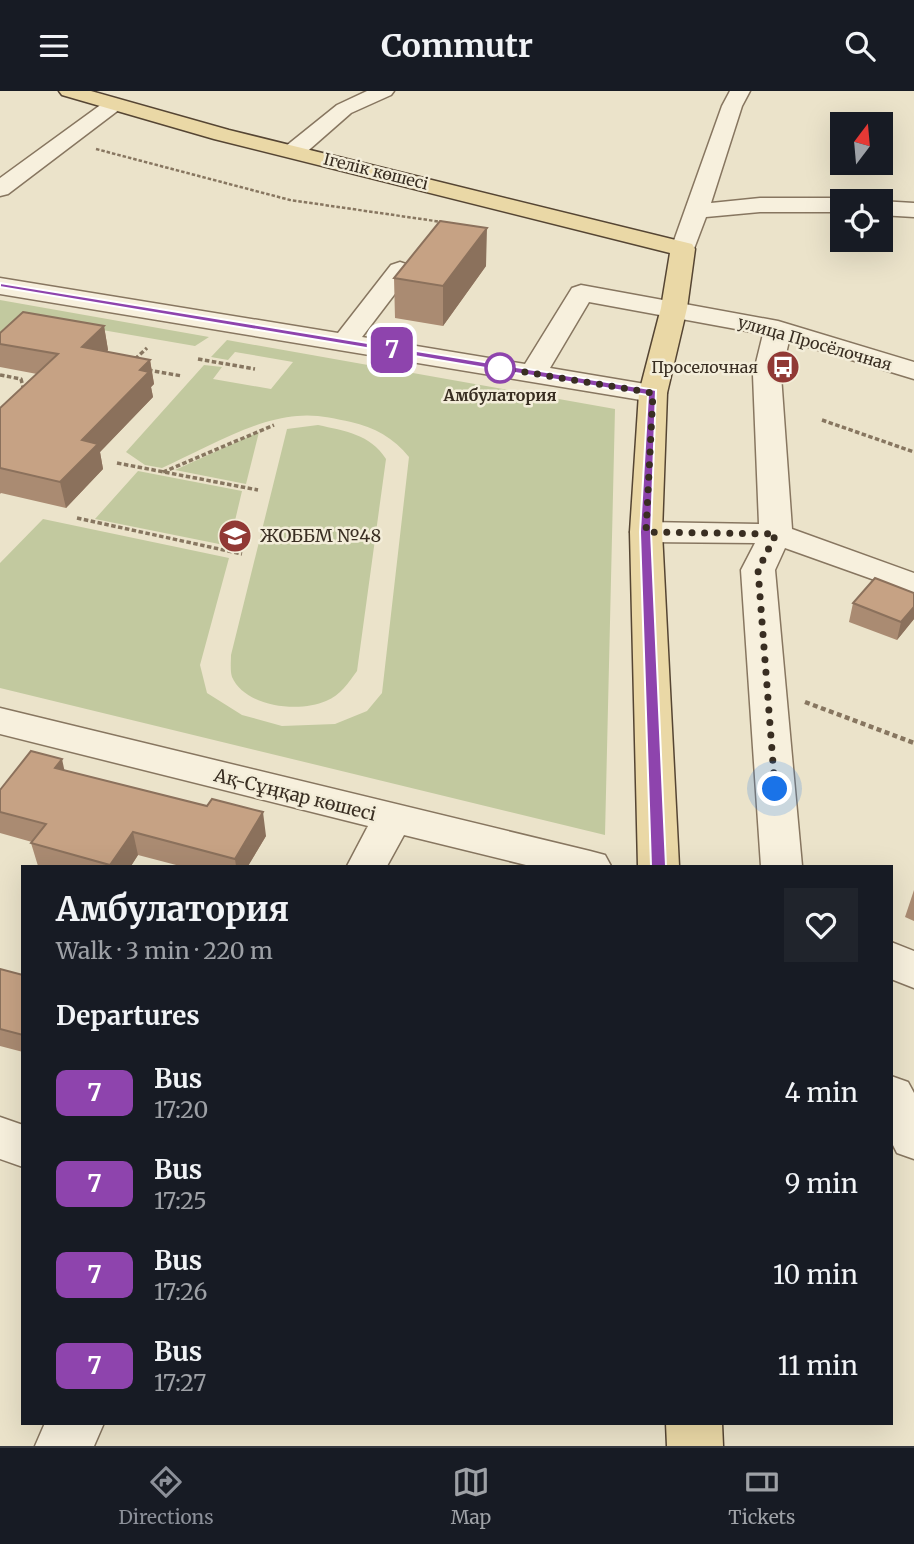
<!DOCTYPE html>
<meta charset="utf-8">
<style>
body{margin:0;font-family:Merriweather,serif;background:#20242c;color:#f1f3f6;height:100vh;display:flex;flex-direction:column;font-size:26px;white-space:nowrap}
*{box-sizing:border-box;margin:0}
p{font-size:23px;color:#9ea1a6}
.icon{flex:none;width:38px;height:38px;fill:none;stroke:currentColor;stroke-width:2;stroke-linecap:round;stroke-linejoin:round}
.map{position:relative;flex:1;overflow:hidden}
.panel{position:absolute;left:21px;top:774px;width:872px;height:560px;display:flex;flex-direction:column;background:#171b24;border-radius:0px;box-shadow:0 7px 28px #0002}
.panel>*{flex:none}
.badge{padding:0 14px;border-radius:10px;font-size:24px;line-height:46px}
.needle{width:46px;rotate:16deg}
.fabs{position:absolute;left:830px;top:21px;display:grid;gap:14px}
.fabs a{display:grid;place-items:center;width:63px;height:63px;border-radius:0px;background:#171b24;box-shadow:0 7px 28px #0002;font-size:35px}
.you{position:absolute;width:35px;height:35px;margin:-18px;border:5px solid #fff;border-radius:50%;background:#1a73e8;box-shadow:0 0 0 10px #1a73e833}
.map>.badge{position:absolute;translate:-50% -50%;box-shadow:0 0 0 4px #fff}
h2{padding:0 35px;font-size:26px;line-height:63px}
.round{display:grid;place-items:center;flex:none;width:74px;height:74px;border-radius:0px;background:#20242c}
.headline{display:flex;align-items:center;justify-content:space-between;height:119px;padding:0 35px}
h1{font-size:33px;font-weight:700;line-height:52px}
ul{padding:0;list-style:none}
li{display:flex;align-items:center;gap:21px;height:91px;padding:0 35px}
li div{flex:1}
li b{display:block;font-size:26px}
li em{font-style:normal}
li .badge{min-width:77px;font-weight:700;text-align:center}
header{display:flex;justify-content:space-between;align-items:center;height:91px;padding:0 35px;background:#171b24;font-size:32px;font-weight:700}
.menu{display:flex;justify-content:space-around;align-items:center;height:98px;border-top:2px solid #363941;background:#171b24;font-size:19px;color:#9ea1a6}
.menu a{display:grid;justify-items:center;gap:4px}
.menu .current{color:#8c9099}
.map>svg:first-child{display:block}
.green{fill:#c2c99f}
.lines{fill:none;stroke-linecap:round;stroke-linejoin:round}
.minor-casing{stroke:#877660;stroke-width:3}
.major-casing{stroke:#554533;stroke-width:3}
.path-far2{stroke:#877660;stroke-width:2.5;stroke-dasharray:3.5 2;stroke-linecap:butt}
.path-far1{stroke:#877660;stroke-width:3.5;stroke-dasharray:4.5 2.5;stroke-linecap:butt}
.path{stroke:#877660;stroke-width:4.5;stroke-dasharray:5 3.5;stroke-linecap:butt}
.minor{fill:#f7f0dd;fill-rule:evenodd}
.major{fill:#ead8a6;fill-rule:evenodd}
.wall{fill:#aa8b72}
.shaded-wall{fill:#8b715c}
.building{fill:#c6a284;stroke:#8b715c;stroke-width:2}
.line{fill:#8e44ad;stroke:#fff;stroke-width:2}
.walk{stroke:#392e22;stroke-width:7;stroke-dasharray:0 12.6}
.stop-dot{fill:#fff;stroke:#8e44ad;stroke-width:3.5}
.labels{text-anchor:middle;stroke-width:5;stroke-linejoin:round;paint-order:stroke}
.far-street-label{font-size:16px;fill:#392e22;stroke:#f3edd9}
.far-poi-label{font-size:16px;fill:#392e22;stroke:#f3edd9;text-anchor:end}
.far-stop-label{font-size:16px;font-weight:bold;fill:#392e22;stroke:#f3edd9}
.poi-label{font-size:18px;fill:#392e22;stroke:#f3edd9;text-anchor:start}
.street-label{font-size:18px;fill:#392e22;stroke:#f3edd9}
</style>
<header><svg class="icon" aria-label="menu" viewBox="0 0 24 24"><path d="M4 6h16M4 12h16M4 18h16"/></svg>Commutr<svg class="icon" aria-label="search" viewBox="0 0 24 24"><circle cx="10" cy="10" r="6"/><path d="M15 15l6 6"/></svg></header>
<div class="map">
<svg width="914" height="1355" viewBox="0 0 914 1355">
<rect width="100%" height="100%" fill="#ebe3ca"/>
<path class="green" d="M0,209L209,246L195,255L27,226L0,251Z
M227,249L615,318L605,744L0,597V472L43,428L229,467L200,574L207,602L242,624L282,635L335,633L367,620L382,602L409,366C394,347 374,336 351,331C333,327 315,323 297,325C254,328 202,359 162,377L145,374L126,361L204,274L222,276L213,288L271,298L293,271L235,261L228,269L211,266Z
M318,334C345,340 370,343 386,368L357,580C348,592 341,604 326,610C299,622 245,616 232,586C230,580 231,570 231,564L287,338Z
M259,341L246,393L175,379Z
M138,380L242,400L229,455L95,428Z"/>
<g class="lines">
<defs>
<path id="minor" d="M367,0H394L391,4L351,22L302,65H286L283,60L286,55L337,14Z
M730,0H750L742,15L711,112L760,107H842L851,110H842V121H760L706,126L692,163L683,165L674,163L671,158L722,15Z
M113,8L120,10L123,14L120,18L8,103L0,105V87L106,10Z
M879,110H880L914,112V126L880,124Z
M400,171L409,174L413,179L362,246L525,273L572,197L581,194L778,230L914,271V288L789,250L781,284L792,438L914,482V503L785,457L775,479L802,775H761L741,479L755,452L646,451L635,448L630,441L635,434L646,431L759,433L753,284L763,243L589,211L550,277L663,296L667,302L663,308L653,311L0,203V187L338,242L391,174Z
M0,617L590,760L605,764L611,775H530L404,744L387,775H347L368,735L0,643Z
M891,851L914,860V897L891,888Z
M891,985L908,991L914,1002V1068L897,1062L891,1050Z
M0,1026L23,1034V1076L0,1068Z
M45,1332H104L94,1355H35Z"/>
<path id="major" d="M59,0H91L229,39L692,153L695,158L687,217L667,302L662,441L679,775H638L630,441L639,302L661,217L670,162L214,48L62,4Z
M666,1332H722L723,1355H667Z"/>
</defs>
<use href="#minor" class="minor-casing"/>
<use href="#major" class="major-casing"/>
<path class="path-far2" d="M96,58L290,109L442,131"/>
<path class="path-far1" d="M135,268L147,257
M198,268L255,278
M148,279L182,285
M0,284L21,288L24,300
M822,329L914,361
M117,372L258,399
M163,381L274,334
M77,427L242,463"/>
<path class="path" d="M805,611L914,652"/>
<use href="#minor" class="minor"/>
<use href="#major" class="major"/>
</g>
<path class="wall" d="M486,175L443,235L395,227L394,187Z
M104,235L108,259L107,261L150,269L154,293L151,296L153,306L100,361L103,378L66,417L1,402L0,403V317L37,283L0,276V242Z
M914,502V528L897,549L849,531L853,512Z
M64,679L266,745L248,775H180L138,764L131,775H38L31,752L32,751L0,742V699Z
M914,799V830L905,826Z
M0,878L23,884V961L0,955Z"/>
<path class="shaded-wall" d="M487,137L486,175L443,235V195Z
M104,235L108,259L86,281L82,256Z
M150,269L154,293L151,296L153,306L100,361L103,378L66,417L60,391L82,349L140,279Z
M914,516V528L897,549L901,531Z
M62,668L67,691L55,677Z
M263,721L266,745L248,775H236L235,768Z
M133,741L138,764L131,775H111L110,774Z"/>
<path class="building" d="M440,130L487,137L443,195L394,187Z
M23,221L104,235L82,256L150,269L140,279L149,281L82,349L98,353L60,391L0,377V317L58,263L0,253V242Z
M875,487L914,502V516L901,531L853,512Z
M31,660L62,668L55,677L207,715L212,708L263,721L235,768L133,741L110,774L31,752L46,733L0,721V699Z
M0,878L23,884V944L0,938Z"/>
<path class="line" d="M0,192L656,299L651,441L666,775L664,779L659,781L651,775L640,441L648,304L0,196Z"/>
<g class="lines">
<path class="walk" d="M500,277L653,302L646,441L776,443L758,479L775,698"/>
</g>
<defs>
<symbol id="bus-disc" viewBox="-11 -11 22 22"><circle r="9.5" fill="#913935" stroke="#f3edd9"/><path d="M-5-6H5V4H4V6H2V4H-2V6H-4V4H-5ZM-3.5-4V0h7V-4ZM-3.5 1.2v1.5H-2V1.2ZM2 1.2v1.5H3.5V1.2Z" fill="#fff"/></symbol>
<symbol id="school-disc" viewBox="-11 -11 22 22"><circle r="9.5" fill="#913935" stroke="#f3edd9"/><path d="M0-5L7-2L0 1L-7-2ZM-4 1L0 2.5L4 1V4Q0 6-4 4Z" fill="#fff"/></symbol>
</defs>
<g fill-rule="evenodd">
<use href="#bus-disc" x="764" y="257" width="38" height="38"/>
<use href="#school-disc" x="216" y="426" width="38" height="38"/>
</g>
<circle class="stop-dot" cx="500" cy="277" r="14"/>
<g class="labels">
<g class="far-street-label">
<text transform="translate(376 80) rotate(14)" y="6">Ігелік көшесі</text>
<text transform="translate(815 252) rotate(16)" y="6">улица Просёлочная</text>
</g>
<g class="far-poi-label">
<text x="758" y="282">Проселочная</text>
</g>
<g class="far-stop-label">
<text x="500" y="310">Амбулатория</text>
</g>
<g class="poi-label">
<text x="260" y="451">ЖОББМ №48</text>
</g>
<g class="street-label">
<text transform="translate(295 704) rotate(14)" y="6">Ақ-Сұңқар көшесі</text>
</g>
</g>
</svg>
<div class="fabs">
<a><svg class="needle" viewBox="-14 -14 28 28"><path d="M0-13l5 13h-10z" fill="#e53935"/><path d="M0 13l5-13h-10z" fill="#9ea1a6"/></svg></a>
<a><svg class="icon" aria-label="locate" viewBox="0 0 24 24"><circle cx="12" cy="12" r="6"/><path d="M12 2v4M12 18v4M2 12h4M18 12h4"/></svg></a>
</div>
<div class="you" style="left:775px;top:698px"></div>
<b class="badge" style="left:392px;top:259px;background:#8e44ad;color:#fff">7</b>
<section class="panel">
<div class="headline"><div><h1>Амбулатория</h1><p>Walk · 3 min · 220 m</p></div><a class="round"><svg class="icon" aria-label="heart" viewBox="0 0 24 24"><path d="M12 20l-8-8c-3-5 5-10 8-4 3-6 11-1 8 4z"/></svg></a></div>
<h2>Departures</h2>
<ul>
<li><span class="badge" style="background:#8e44ad;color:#fff">7</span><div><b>Bus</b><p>17:20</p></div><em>4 min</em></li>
<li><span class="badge" style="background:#8e44ad;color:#fff">7</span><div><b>Bus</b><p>17:25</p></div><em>9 min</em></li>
<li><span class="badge" style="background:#8e44ad;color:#fff">7</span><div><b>Bus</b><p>17:26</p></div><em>10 min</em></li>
<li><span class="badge" style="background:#8e44ad;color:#fff">7</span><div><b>Bus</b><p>17:27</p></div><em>11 min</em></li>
</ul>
</section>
</div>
<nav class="menu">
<a class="current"><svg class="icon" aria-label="directions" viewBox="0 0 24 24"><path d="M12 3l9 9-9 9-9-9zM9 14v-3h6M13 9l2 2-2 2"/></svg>Directions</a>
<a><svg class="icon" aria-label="map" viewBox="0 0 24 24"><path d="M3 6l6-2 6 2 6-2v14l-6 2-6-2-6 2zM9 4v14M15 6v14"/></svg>Map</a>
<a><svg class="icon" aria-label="tickets" viewBox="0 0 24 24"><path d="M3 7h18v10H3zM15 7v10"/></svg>Tickets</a>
</nav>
